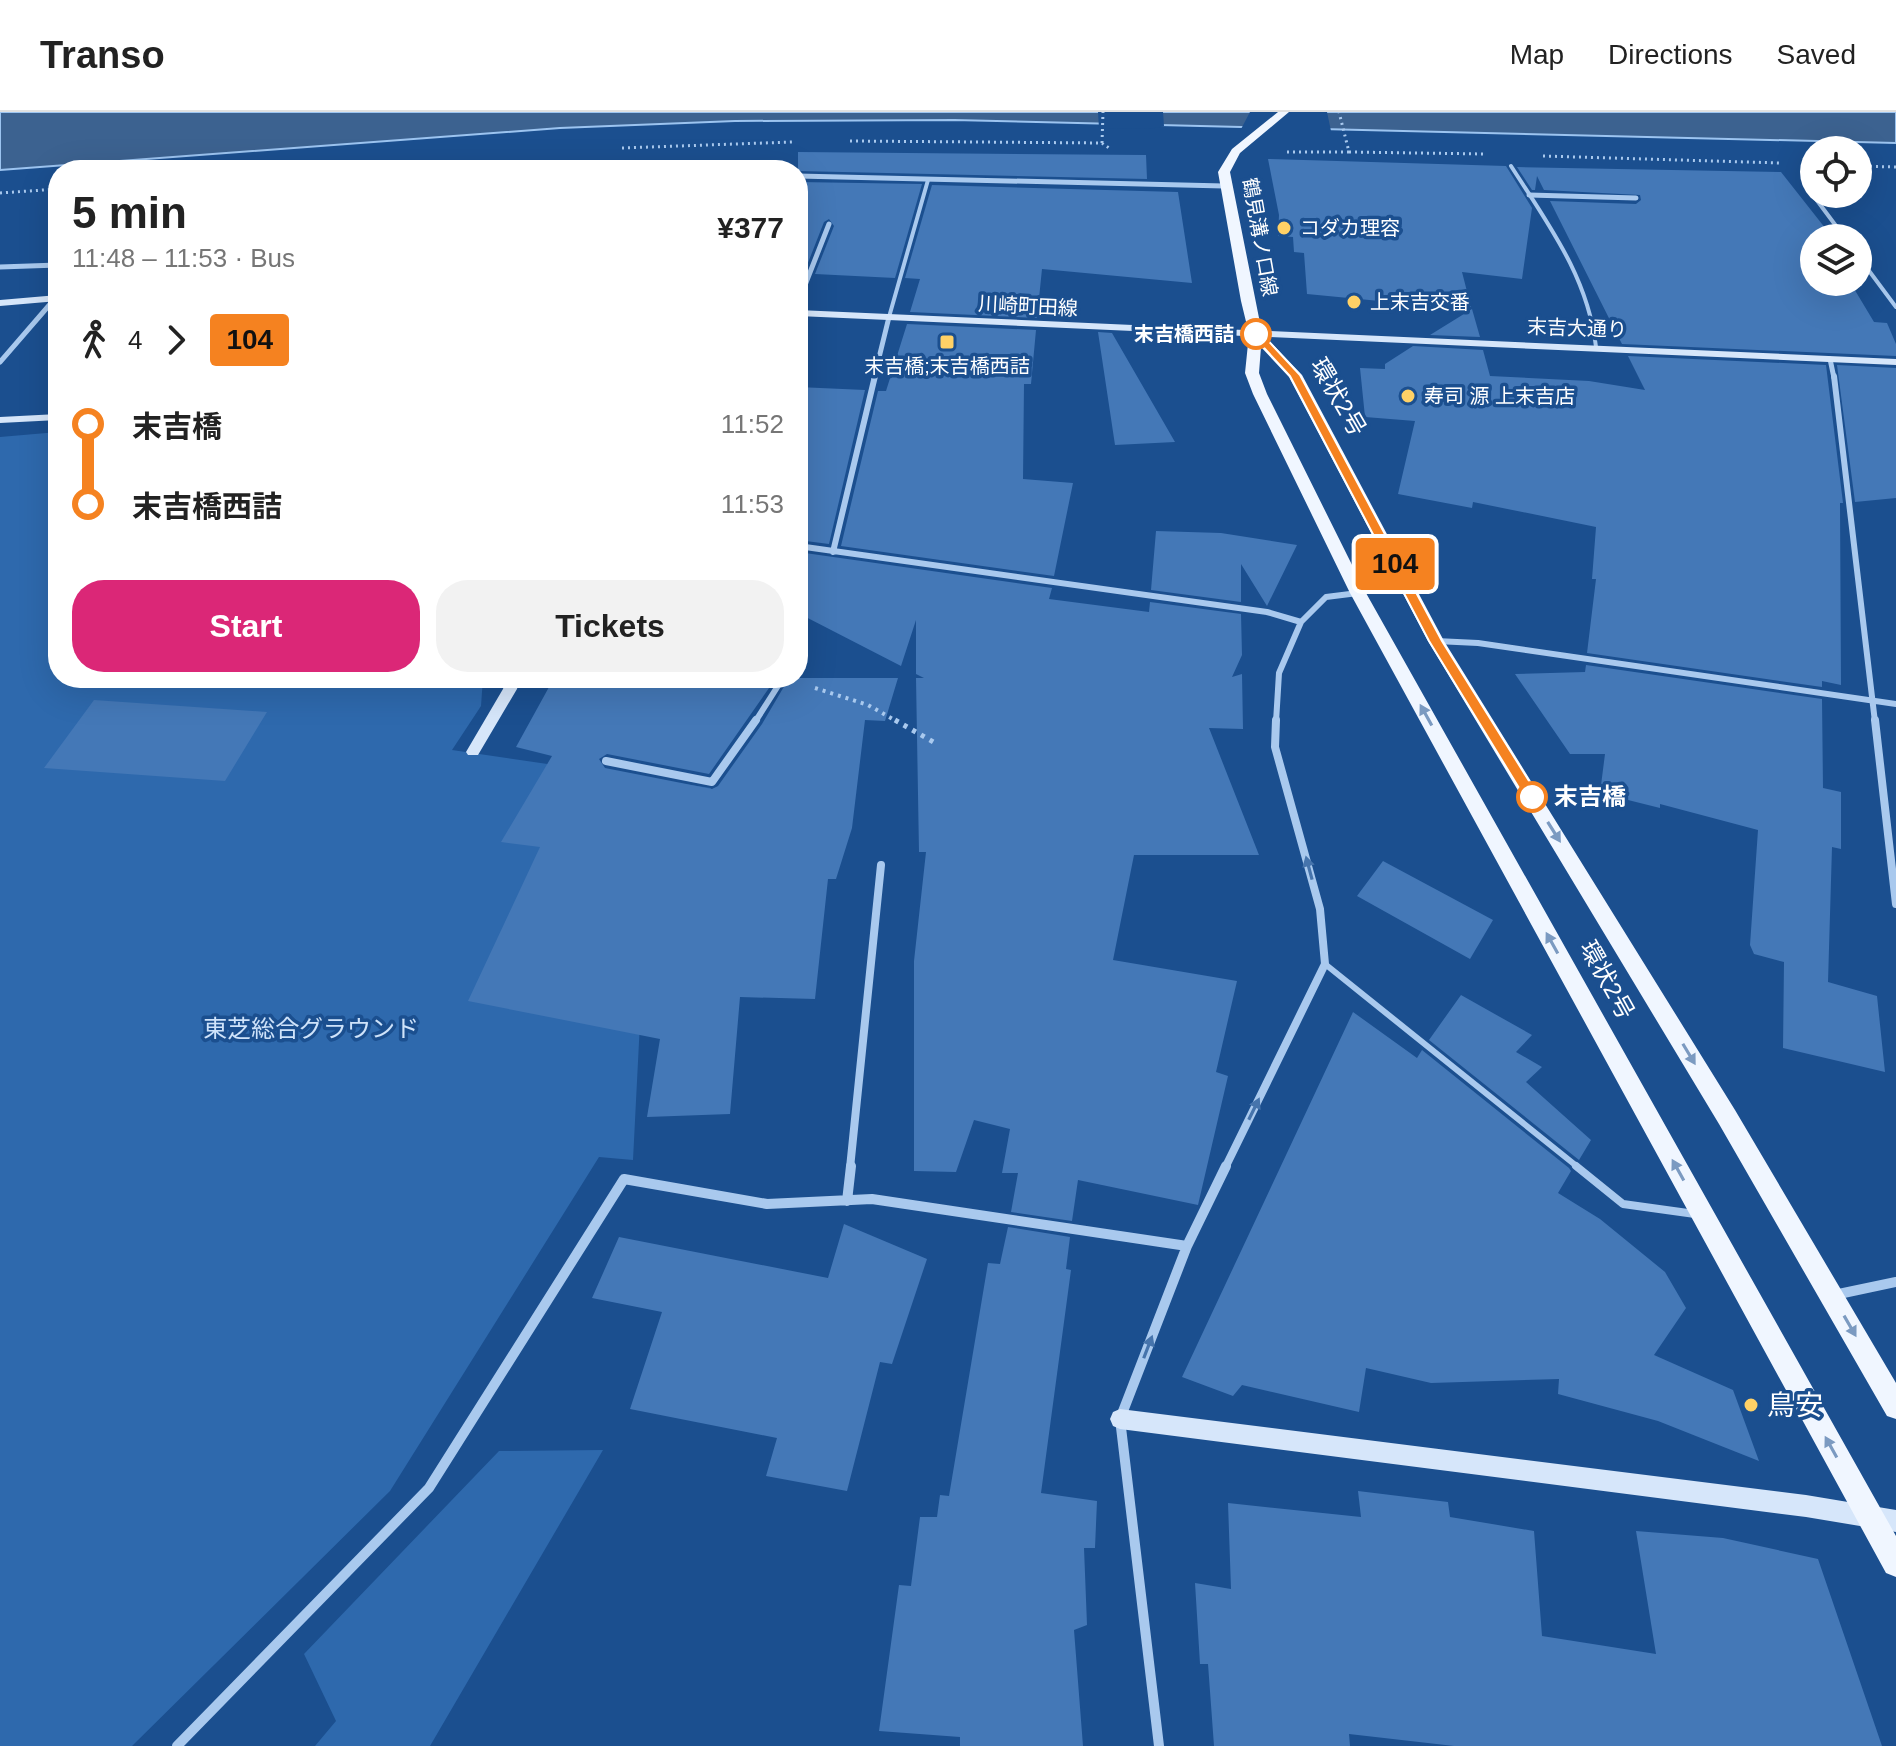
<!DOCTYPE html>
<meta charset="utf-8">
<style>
body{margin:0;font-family:Helvetica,"Noto Sans JP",sans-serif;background:#f2f2f2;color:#222;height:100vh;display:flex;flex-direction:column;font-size:30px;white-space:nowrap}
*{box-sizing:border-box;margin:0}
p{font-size:26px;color:#767676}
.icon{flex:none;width:44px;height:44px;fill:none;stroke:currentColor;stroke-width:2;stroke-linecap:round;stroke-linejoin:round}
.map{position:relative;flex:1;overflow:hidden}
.sheet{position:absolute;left:48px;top:48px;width:760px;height:528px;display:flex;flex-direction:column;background:#fff;border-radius:32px;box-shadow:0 8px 32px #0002}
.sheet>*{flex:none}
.badge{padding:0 16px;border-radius:6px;font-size:28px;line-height:52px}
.tools{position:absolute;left:1800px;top:24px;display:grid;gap:16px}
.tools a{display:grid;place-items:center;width:72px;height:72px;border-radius:50%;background:#fff;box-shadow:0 8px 32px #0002;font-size:40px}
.map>.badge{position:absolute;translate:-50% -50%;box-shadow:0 0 0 4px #fff}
.legs{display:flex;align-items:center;gap:12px;height:88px;padding:0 24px;font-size:26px}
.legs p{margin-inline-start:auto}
.headline{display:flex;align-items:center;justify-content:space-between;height:136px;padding:0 24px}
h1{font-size:44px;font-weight:700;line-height:60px}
.primary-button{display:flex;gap:16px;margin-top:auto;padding:16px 24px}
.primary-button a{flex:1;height:92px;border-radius:32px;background:#db2777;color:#fff;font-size:32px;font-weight:700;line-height:92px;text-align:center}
.primary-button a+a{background:#f2f2f2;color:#222}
ul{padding:0 24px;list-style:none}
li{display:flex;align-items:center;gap:28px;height:80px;font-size:30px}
li i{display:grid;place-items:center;width:12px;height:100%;margin:0 10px;background:currentColor}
li i::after{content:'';width:20px;height:20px;margin:-10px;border:6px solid;border-radius:50%;background:#fff}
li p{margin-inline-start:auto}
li:first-child i{background:linear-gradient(#0000 50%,currentColor 0)}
li:last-child i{background:linear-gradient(currentColor 50%,#0000 0)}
header{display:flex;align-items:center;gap:48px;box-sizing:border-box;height:112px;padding:0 40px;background:#fff;border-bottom:2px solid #e0e0e0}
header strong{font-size:38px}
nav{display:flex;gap:44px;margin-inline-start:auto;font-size:28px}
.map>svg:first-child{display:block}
.green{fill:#2e69ad}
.water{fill:#3c6290;stroke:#9cc4f0;stroke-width:2}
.pier{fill:#1b4f8f}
.building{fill:#4478b7}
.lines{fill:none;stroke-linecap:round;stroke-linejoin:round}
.path-far2{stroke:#a9c9ee;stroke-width:3;stroke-dasharray:2 4;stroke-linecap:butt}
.path-far1{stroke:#a9c9ee;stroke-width:4;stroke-dasharray:3 5;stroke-linecap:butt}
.path{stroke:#a9c9ee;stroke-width:5;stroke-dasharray:4 6;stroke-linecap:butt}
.lane-far2{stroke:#a9c9ee;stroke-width:4}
.lane-far1{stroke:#a9c9ee;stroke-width:6}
.lane{stroke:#a9c9ee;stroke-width:8}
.street-far3{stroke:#a9c9ee;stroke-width:5}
.street-far2{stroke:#a9c9ee;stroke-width:6}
.street-far1{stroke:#a9c9ee;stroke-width:8}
.street{stroke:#a9c9ee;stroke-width:10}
.secondary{fill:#d6e6fa;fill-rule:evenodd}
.primary{fill:#f0f6ff;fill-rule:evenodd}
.oneway{fill:#7b9ac1}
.oneway2{fill:#4674ac}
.line-1{fill:#f58220;stroke:#fff;stroke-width:2}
.poi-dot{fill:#ffd166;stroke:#1b4f8f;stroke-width:3}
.stop-1-dot{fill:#fff;stroke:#f58220;stroke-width:4}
.labels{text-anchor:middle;stroke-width:7;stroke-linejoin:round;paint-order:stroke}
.far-poi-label{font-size:20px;fill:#fff;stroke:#1b4f8f;text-anchor:start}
.far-street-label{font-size:20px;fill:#fff;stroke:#1b4f8f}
.far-stop-label{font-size:20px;font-weight:bold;fill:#fff;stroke:#1b4f8f;text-anchor:end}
.street-label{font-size:24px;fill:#fff;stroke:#1b4f8f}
.stop-label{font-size:24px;font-weight:bold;fill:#fff;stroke:#1b4f8f;text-anchor:start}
.park-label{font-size:24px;fill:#cfe3fa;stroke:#1b4f8f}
.near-poi-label{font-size:28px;fill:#fff;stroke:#1b4f8f;text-anchor:start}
</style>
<header>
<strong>Transo</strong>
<nav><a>Map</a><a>Directions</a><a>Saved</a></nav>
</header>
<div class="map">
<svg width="1896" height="1634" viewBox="0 0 1896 1634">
<rect width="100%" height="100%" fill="#1b4f8f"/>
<path class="green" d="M58,320V566H483L481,594L452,638L711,676L643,851L633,1048L599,1045L390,1379L132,1634H0V325Z
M603,1338L430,1634H315L336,1609L304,1542L499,1339Z"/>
<path class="water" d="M0,0H1896V31L954,8L735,9L560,16L0,58Z"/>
<path class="pier" d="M1098,0H1163L1164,14L1150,17L1099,16Z
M1250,0H1327L1331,19H1240Z"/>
<path class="building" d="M798,40L1146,43L1147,67L798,59Z
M1268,47L1506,54L1532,96L1522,167L1462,160L1471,195H1389L1390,190L1307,182L1304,141L1294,140L1293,125L1278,124L1279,103Z
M1517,55L1781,60L1833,126H1814V170H1850L1874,210L1887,211L1896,232V244L1622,232L1550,89L1636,92L1641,88L1640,83L1544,78L1537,64L1535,78H1532Z
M798,70L922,72L895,166L815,162L834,114L829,107L824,110L804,161H798Z
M932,73L1178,80L1192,171L1042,157L1037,206L910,200L920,167L905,166Z
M1472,197L1480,225L1430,223Z
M907,212L1036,218L1031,272H1024L1023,367L1073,371L1054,464L841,434L878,279H886Z
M1098,220L1112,221L1175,330L1115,333Z
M1413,234L1483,238L1490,264L1589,269L1645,278L1628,244L1826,253L1843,391H1840L1841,573L1822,569V575L1587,541L1596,467H1592L1596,415L1473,390L1472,396L1398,382L1415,309L1365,305L1360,256L1385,257V252Z
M1837,253L1896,256V386L1855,390Z
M798,275L865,278L829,432L798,428Z
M1156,419L1221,421L1297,433L1267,494L1241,452V490L1151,478Z
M798,440L1052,476L1049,487L1149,500L1150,490L1241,502L1242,543L1232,565L1242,562L1243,617L1209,616L1259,743H1134L1113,848L1237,869L1216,960L1228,964L1198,1093L1078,1068L1072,1109L1011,1100L1018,1061H1002L1010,1017L974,1008L956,1060L914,1059V849L926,740H919L916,566H924L916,562V508L901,554L798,501Z
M1586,553L1822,587L1823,676L1841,680V737L1832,735L1828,870L1877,884L1885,960L1783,936L1784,850L1754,842L1750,833L1758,718L1660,692V696L1600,681L1605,642H1570L1515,562L1585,560Z
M554,566H776L709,662L607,642L599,647L605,656L712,677L718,674L762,612L789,566H898L885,609L865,608L852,716L836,767H828L815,887L740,885L730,1002L647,1005L660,927L468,889L540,735L501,730L552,644L516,635Z
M94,588L267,600L225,669L44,656Z
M1383,749L1493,808L1470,847L1357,784Z
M1461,883L1532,923L1516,940L1542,955L1526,970L1591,1028L1579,1048L1429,928Z
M1353,900L1417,946L1422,938L1569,1056L1571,1059L1558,1081L1600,1107L1665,1160L1686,1196L1654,1243L1733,1278L1759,1349L1658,1309L1558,1282L1559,1267L1431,1271L1366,1256L1359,1300L1242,1273L1233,1284L1182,1265Z
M844,1112L927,1147L892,1252L880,1250L847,1379L766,1364L777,1326L630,1297L662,1200L592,1186L619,1125L828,1166Z
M1008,1115L1070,1125L1066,1157L1071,1158L1041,1381L1097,1389L1095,1436H1084L1087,1513L1074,1518L1083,1634H960V1625L879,1619L899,1473L911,1474L920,1405H937L940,1383L949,1384L988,1151L1000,1152Z
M1358,1379L1448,1390L1450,1405L1534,1419L1542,1524L1656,1542L1636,1419L1723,1426L1818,1447L1882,1634H1454L1349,1622L1350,1634H1214L1208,1552H1200L1195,1471L1231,1477L1228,1391L1361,1405Z"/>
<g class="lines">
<path class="path-far2" d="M850,29L1102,31L1109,36
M1102,31L1103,0
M622,36L792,30
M1287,40H1349L1339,0
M1349,40L1485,42
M1543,44L1781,51
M1858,54L1896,55
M302,58L357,54
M0,81L58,77"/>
<path class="path-far1" d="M815,576L868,593L898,610"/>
<path class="path" d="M895,608L935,631"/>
<path class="lane-far2" d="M1511,54C1548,112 1588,165 1596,235
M387,58L417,55L536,56
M1804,71L1845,126
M1858,144L1896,195
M889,205L928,68"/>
<path class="lane-far1" d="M1325,852L1579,1056"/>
<path class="lane" d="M1576,1054L1623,1092L1695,1102"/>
<path class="street-far3" d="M536,56L599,58
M798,64L1224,74
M1529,83L1636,86
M0,155L58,153
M798,191L829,112
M1830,247L1834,266
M0,250L58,183
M874,266L889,205"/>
<path class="street-far2" d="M1834,264L1875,610
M798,434L1267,500L1301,510
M833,440L875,264
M1436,529L1478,531L1896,592
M755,610L783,566
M1276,610L1279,561L1301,510L1326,485L1358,481"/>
<path class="street-far1" d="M1875,608L1896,792
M606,649L712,670L756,608
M850,1056L881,753
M1225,1056L1325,852L1320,797L1275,635L1276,608"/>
<path class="street" d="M847,1089L851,1054
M1834,1183L1896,1170
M177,1634L429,1376L624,1067L767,1092L872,1087L1187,1134
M1159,1634L1120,1307L1187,1134L1226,1054"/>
<path class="secondary" d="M58,183V189L0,194V188Z
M798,198L1896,247V253L798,204Z
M58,302V308L0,311V305Z
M506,566H520L517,577L478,643H468L466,640L503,577Z
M1120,1297L1806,1383L1896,1398V1420L1806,1405L1120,1317L1113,1314L1110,1307L1113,1300Z"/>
<path class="primary" d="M1278,0H1289L1240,41L1230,60L1262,221L1302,263L1444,529L1735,998L1896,1271V1307L1887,1304L1719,1012L1428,529L1289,265L1261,235L1259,261L1267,282L1366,481L1896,1424V1465L1886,1461L1350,481L1253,282L1245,261L1249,222L1241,189L1218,60L1232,37Z"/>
</g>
<defs><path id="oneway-solid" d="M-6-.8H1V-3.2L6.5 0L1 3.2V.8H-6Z" transform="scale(2)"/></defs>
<g class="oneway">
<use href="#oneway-solid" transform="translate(1426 603) rotate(-119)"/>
<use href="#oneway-solid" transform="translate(1554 720) rotate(58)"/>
<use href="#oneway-solid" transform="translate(1552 831) rotate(-119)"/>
<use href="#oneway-solid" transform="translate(1689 942) rotate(59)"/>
<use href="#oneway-solid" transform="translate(1678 1058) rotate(-119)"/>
<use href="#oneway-solid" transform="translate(1850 1214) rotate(60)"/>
<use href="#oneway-solid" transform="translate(1831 1335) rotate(-119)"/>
</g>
<g class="oneway2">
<use href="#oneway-solid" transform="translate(1309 756) rotate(-105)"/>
<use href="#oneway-solid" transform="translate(1254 997) rotate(-64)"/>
<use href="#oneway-solid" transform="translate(1148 1235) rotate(-69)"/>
</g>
<path class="line-1" d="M1253,220H1260L1300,263L1442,529L1539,685L1537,689H1527L1429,529L1290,264L1253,224Z"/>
<g class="poi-dot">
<circle cx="1284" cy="116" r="8"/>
<circle cx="1354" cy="190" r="8"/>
<rect x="939" y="222" width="16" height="16" rx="4"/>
<circle cx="1408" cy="284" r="8"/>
<circle cx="1751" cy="1293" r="8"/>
</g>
<g class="stop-1-dot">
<circle cx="1256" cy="222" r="14"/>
<circle cx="1532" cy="685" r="14"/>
</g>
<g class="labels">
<g class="far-poi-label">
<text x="1300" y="123">コダカ理容</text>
<text x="1370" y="197">上末吉交番</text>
<text x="947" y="261" text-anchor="middle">末吉橋;末吉橋西詰</text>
<text x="1424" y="291">寿司 源 上末吉店</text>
</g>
<g class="far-street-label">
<text transform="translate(1260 125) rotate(80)" y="7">鶴見溝ノ口線</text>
<text transform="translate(1028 194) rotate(3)" y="7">川崎町田線</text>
<text transform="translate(1577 216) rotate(2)" y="7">末吉大通り</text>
</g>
<g class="far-stop-label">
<text x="1234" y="229">末吉橋西詰</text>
</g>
<g class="street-label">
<text transform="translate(1338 285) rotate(60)" y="8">環状2号</text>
<text transform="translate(1607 868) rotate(61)" y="8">環状2号</text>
</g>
<g class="stop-label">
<text x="1554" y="693">末吉橋</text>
</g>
<g class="park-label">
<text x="311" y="925">東芝総合グラウンド</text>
</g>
<g class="near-poi-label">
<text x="1767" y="1303">鳥安</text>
</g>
</g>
</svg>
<div class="tools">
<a><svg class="icon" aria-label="locate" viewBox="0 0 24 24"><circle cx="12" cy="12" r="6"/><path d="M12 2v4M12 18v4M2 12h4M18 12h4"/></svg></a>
<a><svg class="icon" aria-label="layers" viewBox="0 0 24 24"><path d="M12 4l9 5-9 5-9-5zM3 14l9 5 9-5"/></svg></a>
</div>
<b class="badge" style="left:1395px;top:452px;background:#f58220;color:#111">104</b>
<section class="sheet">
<div class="headline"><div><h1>5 min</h1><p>11:48 – 11:53 · Bus</p></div><b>¥377</b></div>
<div class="legs"><svg class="icon" aria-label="walk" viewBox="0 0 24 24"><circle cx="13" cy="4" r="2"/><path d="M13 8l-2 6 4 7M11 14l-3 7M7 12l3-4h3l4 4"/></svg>4<svg class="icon" aria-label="forward" viewBox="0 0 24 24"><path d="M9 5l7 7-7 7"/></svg><b class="badge" style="background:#f58220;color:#111">104</b></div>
<ul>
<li><i style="color:#f58220"></i><b>末吉橋</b><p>11:52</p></li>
<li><i style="color:#f58220"></i><b>末吉橋西詰</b><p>11:53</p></li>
</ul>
<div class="primary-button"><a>Start</a><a>Tickets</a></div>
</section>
</div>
